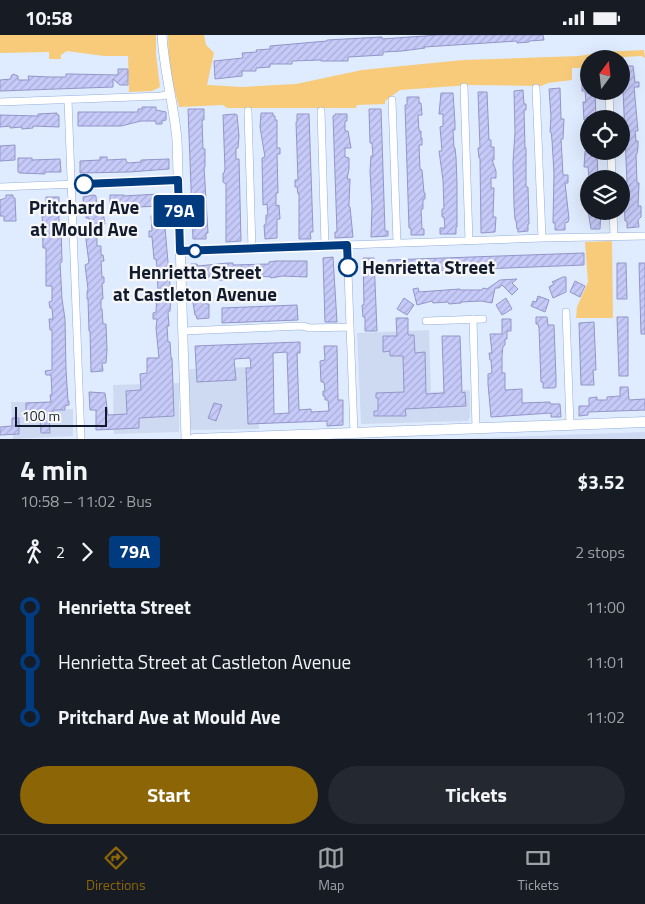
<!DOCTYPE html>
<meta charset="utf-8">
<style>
body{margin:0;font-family:"Titillium Web",sans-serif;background:#242831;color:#f1f3f6;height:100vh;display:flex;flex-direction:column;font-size:19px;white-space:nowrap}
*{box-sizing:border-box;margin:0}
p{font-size:16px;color:#9ea1a6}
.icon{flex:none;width:28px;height:28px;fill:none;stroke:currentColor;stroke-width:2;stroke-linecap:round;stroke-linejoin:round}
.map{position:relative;height:404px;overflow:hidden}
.panel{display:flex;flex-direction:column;background:#171b24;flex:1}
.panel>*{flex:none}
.badge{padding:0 10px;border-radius:4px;font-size:18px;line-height:32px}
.needle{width:32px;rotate:15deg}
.controls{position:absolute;left:580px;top:15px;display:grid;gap:10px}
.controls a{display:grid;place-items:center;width:50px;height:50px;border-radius:50%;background:#171b24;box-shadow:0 5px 20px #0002;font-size:25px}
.scale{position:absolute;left:15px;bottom:12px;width:92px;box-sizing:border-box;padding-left:5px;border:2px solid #121b2d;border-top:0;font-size:14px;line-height:18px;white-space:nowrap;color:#121b2d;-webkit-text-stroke:4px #f7f7f7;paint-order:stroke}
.map>.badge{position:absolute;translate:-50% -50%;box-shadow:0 0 0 2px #fff}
.legs{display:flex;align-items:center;gap:8px;height:55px;padding:0 20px;font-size:16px}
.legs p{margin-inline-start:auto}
.head{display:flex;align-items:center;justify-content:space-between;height:85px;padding:0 20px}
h1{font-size:28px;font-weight:700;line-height:38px}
.action{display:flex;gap:10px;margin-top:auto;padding:10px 20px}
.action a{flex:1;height:58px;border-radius:30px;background:#8c6507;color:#fff;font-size:20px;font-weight:700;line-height:58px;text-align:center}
.action a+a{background:#242831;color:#f1f3f6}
ul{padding:0 20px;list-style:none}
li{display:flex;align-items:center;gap:18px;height:55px;font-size:19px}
li i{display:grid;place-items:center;width:8px;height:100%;margin:0 6px;background:currentColor}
li i::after{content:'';width:12px;height:12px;margin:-6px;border:4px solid;border-radius:50%;background:#171b24}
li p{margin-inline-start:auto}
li:first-child i{background:linear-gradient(#0000 50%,currentColor 0)}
li:last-child i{background:linear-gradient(currentColor 50%,#0000 0)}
.status{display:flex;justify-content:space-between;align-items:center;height:35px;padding:0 25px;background:#171b24;direction:ltr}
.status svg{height:14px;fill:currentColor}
.tab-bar{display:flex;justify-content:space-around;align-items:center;height:70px;border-top:1px solid #363941;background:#171b24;font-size:14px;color:#9ea1a6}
.tab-bar a{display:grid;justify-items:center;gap:2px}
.tab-bar .selected{color:#8c6507}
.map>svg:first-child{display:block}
.built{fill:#cedaf1}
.green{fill:#f7cb7a}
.building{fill:url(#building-hatch);stroke:#9396c8;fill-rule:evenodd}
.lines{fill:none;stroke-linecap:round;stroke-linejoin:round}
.minor-casing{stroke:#93aedc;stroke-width:8}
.tertiary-casing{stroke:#93aedc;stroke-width:10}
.secondary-casing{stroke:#93aedc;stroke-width:11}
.minor{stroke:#fff;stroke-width:7}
.tertiary{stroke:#fff;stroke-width:9}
.secondary{stroke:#fff;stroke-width:10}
.line-1-casing{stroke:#fff;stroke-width:11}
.line-1{stroke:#003b80;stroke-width:8}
.stop-1-dot{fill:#fff;stroke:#003b80;stroke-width:2.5}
.labels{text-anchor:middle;stroke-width:4.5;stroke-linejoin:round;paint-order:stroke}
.stop-label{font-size:19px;font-weight:bold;fill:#121b2d;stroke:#f7f7f7}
</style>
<div class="status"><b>10:58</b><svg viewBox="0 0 49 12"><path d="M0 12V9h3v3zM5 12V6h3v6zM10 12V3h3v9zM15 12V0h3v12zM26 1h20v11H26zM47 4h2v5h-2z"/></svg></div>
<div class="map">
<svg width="645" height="404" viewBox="0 0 645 404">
<defs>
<pattern id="building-hatch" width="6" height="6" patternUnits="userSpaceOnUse" patternTransform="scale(1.25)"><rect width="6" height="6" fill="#c6caf8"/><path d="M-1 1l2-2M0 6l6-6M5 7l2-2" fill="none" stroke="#a9add5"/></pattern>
</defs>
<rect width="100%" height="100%" fill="#dfebfe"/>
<path class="built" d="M429,295L431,357L470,355V382L468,386L361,389L357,298Z
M258,332L259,394L191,395L188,334Z
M179,348V397L114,399L113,350Z
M11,367H53L55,375L73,374V401L13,404Z
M645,397V404H454Z"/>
<path class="green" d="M0,0H156V20L160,52L152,56L129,57L128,21H104L67,16L61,20V24H49V17L0,18Z
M168,0H204L206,10L214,18L207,50L242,52L296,49L362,35L463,25L579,21L602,17L644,15L645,23L641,21L589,24V33H572V45L548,48L541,51L469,50L400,55L385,66V69L357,70L356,73H227L223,70L179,72L169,35Z
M612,206L613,283H576L577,272L588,247L585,207Z"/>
<path class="building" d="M438,0H543L544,5L529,6V7L517,8V6L424,12L425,13L402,16L383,17V20L348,22V26H321L320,25L292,26V29H270V32L256,33V36H242V41L215,44L214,26L243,23L242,18L257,17L256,15L270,14V11L327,6V5L382,2V4Z
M622,31H633L635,47H639V52H634L638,96H635L636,106H638V112L637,119H636L637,148H639L638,171H641V182L638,185L639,192H637L627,193V186H625L623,149L627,148Z
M118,34H128V50H120L113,44V52L0,56V45L11,44V41L13,39L18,41V45H29L28,41L50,42H66V39H71L118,40Z
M582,46H589V56H595L596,84L584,85L583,67H586L585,56H582Z
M560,53L561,83V84H564L563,104H561L563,140H568V148H565L569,184L568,187L565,188V195H555V188H553L554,139L552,105L551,97H550L551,82L549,54Z
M523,55L524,69H526V75H524L525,113H526V152H528L529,189H528V196L518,197V194H517L516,185H515L514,170L513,127L515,97L514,56Z
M478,57H487L489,105H491V112H494V125H492L496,136V143H491V153H494L493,182H496L495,197L481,198L480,123H479L478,113H480Z
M441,58H453L455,88V95H453L454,113H455L456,122L457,149V192H456V199H440V193H445L444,182H442V174H444L443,145L439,116H442L440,92L443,91V79H439Z
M407,62H419V68H421L422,80H418L419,96H421V103H422V110H419L420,134L422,135L424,158H425V164H423V174H421L422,194H424V200H411V193H409L405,70H407Z
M142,72H156V75L166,77V85L162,86V89H156V86H141L121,91H78V77H138V74H142Z
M188,74H204V85H202L203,114H205V132H204L208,198H206V204H193Z
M369,74H381L385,196H388V201L371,202L372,172L370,136L371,121H373L372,108H370Z
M57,78V80H59V92L33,91V93L22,94V92L10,93V91L0,92V80L38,81V79Z
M261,78H273V81H275V85H277V113H280V119H277L278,158H276V171L279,170L280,184H277V203L265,204L264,190L266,189V180H268L267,169L263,170L262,123L265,122L260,92Z
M235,79L237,80L239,101L238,113H236V124H239L241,206L226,207V149L223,147V138H224L225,134L223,80Z
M297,79H309L313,197H310L311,204H299V159H298L297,152H295V145H298L296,87H297Z
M335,79H347V86H345V96H348L351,113H345V122L349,123V134L347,144H350L349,168V172H350L353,202L335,203V197H337L333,81H335Z
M15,110V125L0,126V111Z
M585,116H597L598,144H589L588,132H584Z
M100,122H107V125L126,124V126L128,128L141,127V125L169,124V134L129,137L80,138V126L100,125Z
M18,123H32V125L60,124L61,137H45V139L20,138L18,137Z
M159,159L169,160V176L162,177V171L113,173V171H110V160H124V161Z
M6,160H13V163H15L16,186H4V181H0V165L6,163Z
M94,160L96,161L97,176L103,177L105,189H100V194L97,195V211H101V220H103L104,226H101L102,242H104V248H102L103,264H101V274H102L103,289H106L107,315L106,328H102L103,336L91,337L90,296H89L88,264H87V258L88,254L85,230L89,228L85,197H90L89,183H86V175H84L83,162Z
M46,162H59V191H61L62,227L60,228L62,264L65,284L66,335L68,366H69V370L65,371V375H53V381H49L50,398H41L40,386L26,387V368L51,367L50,360L52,359L51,340H46L45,336L52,335V295H50L49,284H53L52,273H50L49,267L52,266V251H46V213H43L42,177H46Z
M588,176H601L600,194H591Z
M153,180H165V188L167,187V193H165L171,261L170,276L168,277L169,291H167L168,307H170L171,323H172L174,381L139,383V393L96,395V375H90L89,357L105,358L108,380L127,379L126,356L141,355L140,339L147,338V323H159L156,293L157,284H153V278L156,277L157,257H158L157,232L156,224H154L152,202H149V196H152L151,181Z
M584,218V230L404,237H389L388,235V225Z
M333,222L337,287H325L323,223Z
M363,223H374L377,296H365V282H363L362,270H364Z
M276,226H307V242L282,241L271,243V242L258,241H226V245H218V242H205V245H199L198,242H192V240L191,229H197L198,231L228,228H233V230L269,229V227Z
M617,228H626L627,264H617Z
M639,228H645V299H641Z
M563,242H566V257L553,263L549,252L554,249L552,247Z
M517,244L512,248L518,254L512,260L502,250L499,253H495L492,268L481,266L461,267V268L449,269L448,267L433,268L432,266L417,270L413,254L418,253L419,257L460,254V255H482L483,253L487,254L500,245Z
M575,246L585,251L580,262L570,257Z
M206,261V269H209V283L197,284L196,280H195L192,262Z
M538,261L549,265L545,277L531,271L533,266L536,267Z
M404,263L414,270L407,280L397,274Z
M506,263L512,274L502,280L496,270Z
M297,270L298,285L222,288V273Z
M536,282H547L548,290H554L556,343V352L554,353H543V347H541L539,293L538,289H536Z
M617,282H628V341H619Z
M396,283H408V300H414L415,318L425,317L426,359L444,358L442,301H460L462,358L465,357L466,371L405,374L406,381H374V376H378V363H376V358L404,357L403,321H390V316L383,317V301H397Z
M502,284H511V296H507V304H505V310L503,311L502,321V338H505V355L522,354V368L550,367V369H560L561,382H551V378L491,382L488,349V339L492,338L491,325H490L489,318H492L490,299H502Z
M594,287L596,335H593L594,350H581L579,288Z
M300,307V318H297L299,375L311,374V377L329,376L328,365H325V361H323V356H325L324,347H321L320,326L325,325L324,311H337L338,365H343V390L327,391V386L248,389L246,333H251L250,323L234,324L236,345L197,347L195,311ZM287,317L289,378L274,379L273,318Z
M620,352H628L629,365L645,364V375L588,377V380L579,381V371H589V363L597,362V365H607V362L620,361Z
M214,368L222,370L216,386L208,383Z
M12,383H19V399L0,400V392L12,391Z"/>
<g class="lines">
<defs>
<path id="minor" d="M608,24V23
M464,52L469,206
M536,53L542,203
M609,56L610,84
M68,65L81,404
M392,65L397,208
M0,67L161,61L170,59
M248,76L252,214
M321,76L325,211
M611,116L612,144
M0,152L178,145
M613,176L614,201
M347,210L354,398
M180,216L542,203L645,201
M566,277L570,390
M473,284L476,393
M426,286L483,284
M183,296L302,291L310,293L350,292"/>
<path id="tertiary" d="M162,0C164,36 174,70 177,105L186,404"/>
<path id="secondary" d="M194,404L645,387"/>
</defs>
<use href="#minor" class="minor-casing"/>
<use href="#tertiary" class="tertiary-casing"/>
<use href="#secondary" class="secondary-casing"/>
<use href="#minor" class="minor"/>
<use href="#tertiary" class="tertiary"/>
<use href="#secondary" class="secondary"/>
</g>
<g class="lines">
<defs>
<path id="line-1" d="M84,149L178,145L180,216L347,210L348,232"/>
</defs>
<use href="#line-1" class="line-1-casing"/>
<use href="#line-1" class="line-1"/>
</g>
<g class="stop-1-dot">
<circle cx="84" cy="149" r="9"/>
<circle cx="195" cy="216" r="6"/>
<circle cx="348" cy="232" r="9"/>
</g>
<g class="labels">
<g class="stop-label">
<text x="84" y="179">Pritchard Ave<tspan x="84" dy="22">at Mould Ave</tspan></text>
<text x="362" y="239" text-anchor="start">Henrietta Street</text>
<text x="195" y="244">Henrietta Street<tspan x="195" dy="22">at Castleton Avenue</tspan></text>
</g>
</g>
</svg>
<div class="controls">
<a><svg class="needle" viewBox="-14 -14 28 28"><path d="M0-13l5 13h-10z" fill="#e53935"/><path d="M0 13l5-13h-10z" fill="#9ea1a6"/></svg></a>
<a><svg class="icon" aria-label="locate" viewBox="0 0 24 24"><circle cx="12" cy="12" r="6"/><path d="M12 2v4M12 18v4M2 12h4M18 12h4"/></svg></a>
<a><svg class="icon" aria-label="layers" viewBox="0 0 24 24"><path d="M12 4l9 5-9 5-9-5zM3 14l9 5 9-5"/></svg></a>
</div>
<div class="scale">100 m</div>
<b class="badge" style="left:179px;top:176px;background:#003b80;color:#fff">79A</b>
</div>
<section class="panel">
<div class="head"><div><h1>4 min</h1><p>10:58 – 11:02 · Bus</p></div><b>$3.52</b></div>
<div class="legs"><svg class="icon" aria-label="walk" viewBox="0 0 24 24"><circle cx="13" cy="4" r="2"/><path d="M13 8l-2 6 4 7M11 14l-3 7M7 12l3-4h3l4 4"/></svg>2<svg class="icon" aria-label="forward" viewBox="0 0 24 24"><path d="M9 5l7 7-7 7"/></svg><b class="badge" style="background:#003b80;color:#fff">79A</b><p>2 stops</p></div>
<ul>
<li><i style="color:#003b80"></i><b>Henrietta Street</b><p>11:00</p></li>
<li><i style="color:#003b80"></i><span>Henrietta Street at Castleton Avenue</span><p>11:01</p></li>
<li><i style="color:#003b80"></i><b>Pritchard Ave at Mould Ave</b><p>11:02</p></li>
</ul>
<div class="action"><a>Start</a><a>Tickets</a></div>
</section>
<nav class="tab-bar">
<a class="selected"><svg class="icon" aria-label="directions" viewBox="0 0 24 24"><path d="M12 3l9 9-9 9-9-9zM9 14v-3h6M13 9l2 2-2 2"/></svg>Directions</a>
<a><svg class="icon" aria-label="map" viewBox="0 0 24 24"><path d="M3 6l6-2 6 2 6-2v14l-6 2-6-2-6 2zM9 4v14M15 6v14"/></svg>Map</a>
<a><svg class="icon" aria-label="tickets" viewBox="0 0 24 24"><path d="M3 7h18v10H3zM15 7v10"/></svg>Tickets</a>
</nav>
